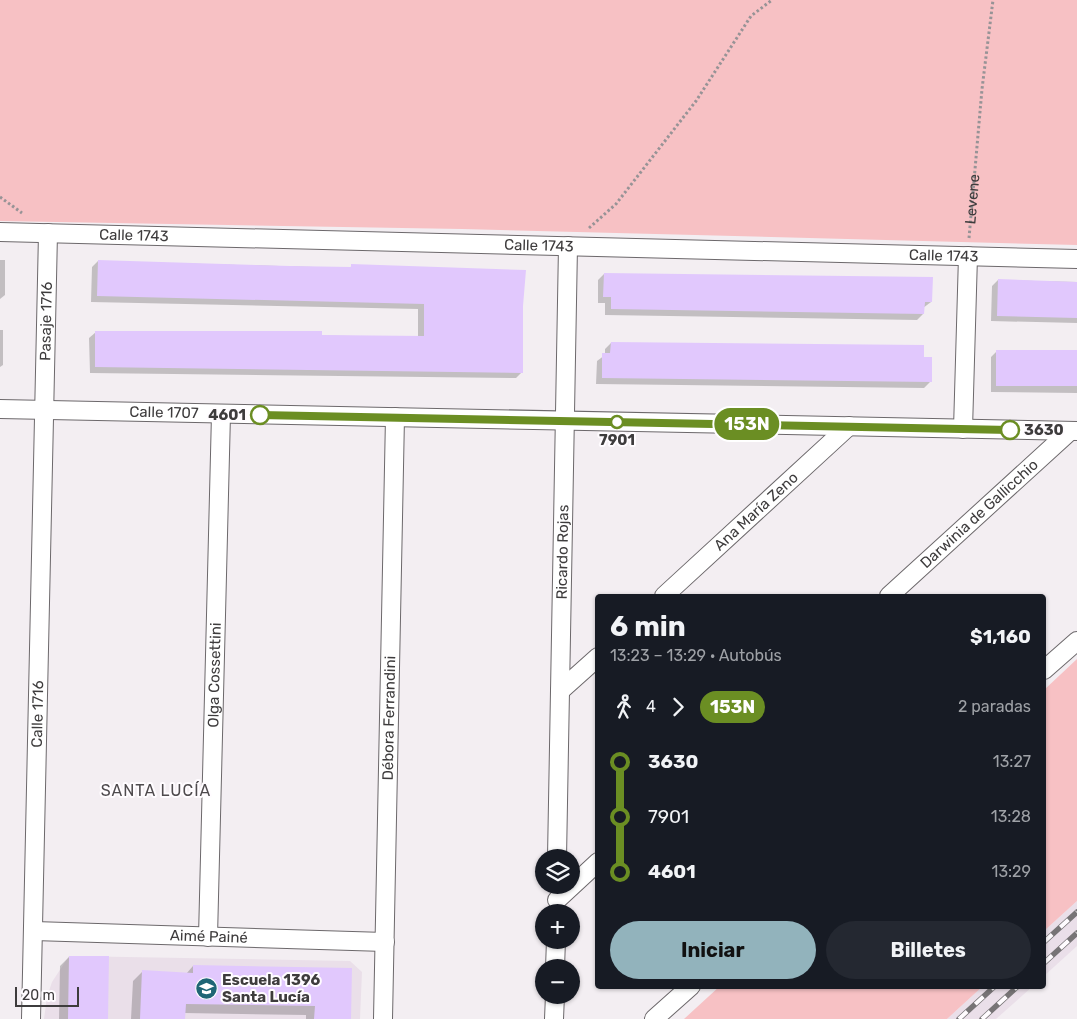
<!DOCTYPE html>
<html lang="es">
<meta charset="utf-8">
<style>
body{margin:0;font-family:Rubik,sans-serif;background:#242831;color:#f1f3f6;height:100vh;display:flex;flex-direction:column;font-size:19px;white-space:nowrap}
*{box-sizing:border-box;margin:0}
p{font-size:16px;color:#9ea1a6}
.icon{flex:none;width:28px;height:28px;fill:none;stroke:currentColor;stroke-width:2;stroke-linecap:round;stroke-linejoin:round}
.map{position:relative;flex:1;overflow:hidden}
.drawer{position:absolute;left:595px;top:594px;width:451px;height:395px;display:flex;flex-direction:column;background:#171b24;border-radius:5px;box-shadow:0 1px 4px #0004}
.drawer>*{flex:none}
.badge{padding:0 10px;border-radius:16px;font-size:18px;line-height:32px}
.controls{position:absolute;left:535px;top:849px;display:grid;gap:10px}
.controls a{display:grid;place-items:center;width:45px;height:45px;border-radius:50%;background:#171b24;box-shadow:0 1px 4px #0004;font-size:25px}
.scale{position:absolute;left:15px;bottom:12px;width:64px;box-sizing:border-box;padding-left:5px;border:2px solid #3e3c3d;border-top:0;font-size:14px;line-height:18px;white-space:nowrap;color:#3e3c3d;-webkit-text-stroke:4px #fffcff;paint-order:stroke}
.map>.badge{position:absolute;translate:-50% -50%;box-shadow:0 0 0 2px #fff}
.legs{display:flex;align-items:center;gap:8px;height:55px;padding:0 15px;font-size:16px}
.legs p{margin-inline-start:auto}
.head{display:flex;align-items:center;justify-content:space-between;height:85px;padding:0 15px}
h1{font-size:28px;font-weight:700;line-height:38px}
.primary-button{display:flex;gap:10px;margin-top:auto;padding:10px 15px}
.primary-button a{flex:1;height:58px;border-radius:30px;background:#92b3bc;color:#111;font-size:20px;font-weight:700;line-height:58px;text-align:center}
.primary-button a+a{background:#242831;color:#f1f3f6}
ul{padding:0 15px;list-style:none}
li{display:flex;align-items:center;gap:18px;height:55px;font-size:19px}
li i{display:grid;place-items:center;width:8px;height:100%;margin:0 6px;background:currentColor}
li i::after{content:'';width:12px;height:12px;margin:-6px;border:4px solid;border-radius:50%;background:#171b24}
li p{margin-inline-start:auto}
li:first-child i{background:linear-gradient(#0000 50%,currentColor 0)}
li:last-child i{background:linear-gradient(currentColor 50%,#0000 0)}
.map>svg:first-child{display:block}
.built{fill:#eadfe9}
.green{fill:#f7c1c4}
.shadow{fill:#0003}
.building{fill:#e1c8fd}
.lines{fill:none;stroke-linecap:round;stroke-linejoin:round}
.street-casing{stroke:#6c686b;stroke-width:20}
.path{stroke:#979396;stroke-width:3;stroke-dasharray:2.5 2.5;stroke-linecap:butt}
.street{stroke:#fff;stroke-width:18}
.rail-casing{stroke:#777476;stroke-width:5.5}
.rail{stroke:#fffcff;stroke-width:4;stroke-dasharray:11;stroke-linecap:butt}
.line-1-casing{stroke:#fff;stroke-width:11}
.line-1{stroke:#6b8e23;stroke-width:8}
.stop-1-dot{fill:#fff;stroke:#6b8e23;stroke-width:2.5}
.labels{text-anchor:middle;stroke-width:4;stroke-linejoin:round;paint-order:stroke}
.street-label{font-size:15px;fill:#3e3c3d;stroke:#fffcff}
.stop-label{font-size:15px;font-weight:bold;fill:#3e3c3d;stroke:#fffcff;text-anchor:end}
.poi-label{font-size:15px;font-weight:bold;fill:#3e3c3d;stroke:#fffcff;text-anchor:start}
.neighbourhood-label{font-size:16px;letter-spacing:1px;fill:#4f4b4e;stroke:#fffcff}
</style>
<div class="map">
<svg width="1077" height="1019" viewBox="0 0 1077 1019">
<rect width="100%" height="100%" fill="#f3eef2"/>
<path class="built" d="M1077,901V946L1044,976V931Z
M69,956L350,961L362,972L360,1019H44L47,997L52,982Z
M983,986H1033L996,1019H947Z"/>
<path class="green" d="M0,0H1077V245L462,229L0,221Z
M1077,659V901L1044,931V690Z
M720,986H983L947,1019H684Z"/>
<path class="shadow" d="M0,260H5V295L0,299Z
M98,261L349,268L352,266L522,306V372L516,378L90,373L89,338L96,332L418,337V309L91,302L92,267Z
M604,274L931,302L923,308V314L917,320L605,315V303H598V280Z
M998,280L1077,282V323L991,321L992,286Z
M0,330H3V365L0,367Z
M611,343L922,358L930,382L924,388L596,384L597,361L605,355V349Z
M997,351L1077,352V393L991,392V357Z
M69,957L107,1019H59L60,966Z
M193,966L351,970L350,1019H306V1015L184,1013V1019H131L133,981L142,972L186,974Z"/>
<path class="building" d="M98,260L290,266L351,267V264L526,270L523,306V373L95,367V331H322V335L424,336V304L97,296Z
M604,273L933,277L932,302H925L924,314L611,309V297H603Z
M998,279L1077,282V318L997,316Z
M611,342L924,345V357H932V382L602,378V353H610Z
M996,350H1077V386H996Z
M69,956H109L108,1019H68Z
M193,965L352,968L351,1019H314L315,1006L186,1004L185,1019H140L142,970L193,973Z"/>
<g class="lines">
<defs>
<g id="street">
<path id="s2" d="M0,232L1077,259"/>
<path id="s3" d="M0,409L1077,431"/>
<path d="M963,429L968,256"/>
<path id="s4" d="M664,596L849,426"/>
<path id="s5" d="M889,596L1070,431"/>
<path d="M1044,670L1077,641"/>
<path d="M560,691L598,657"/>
<path id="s6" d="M557,858L568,246"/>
<path d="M557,900L598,862"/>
<path id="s7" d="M34,931L385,942"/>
<path id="s8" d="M208,937L221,414"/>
<path d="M555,968L556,940"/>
<path id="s9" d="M31,1019L48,233"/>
<path id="s10" d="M383,1019L395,417"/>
<path d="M554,1019L555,995"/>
<path d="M654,1019L691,986"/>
</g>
</defs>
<use href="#street" class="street-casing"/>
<g class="path">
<path d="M0,197L22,213"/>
<path d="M589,228L616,204L696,101L751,16L772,0"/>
<path id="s1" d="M969,238L982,89L993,0"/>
</g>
<use href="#street" class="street"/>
<defs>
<path id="rail" d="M1044,942L1077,912
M1044,963L1077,933
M959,1019L995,986
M982,1019L1018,986"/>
</defs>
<use href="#rail" class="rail-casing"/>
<use href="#rail" class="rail"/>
</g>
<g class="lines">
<defs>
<path id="line-1" d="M260,415L1010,430"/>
</defs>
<use href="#line-1" class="line-1-casing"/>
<use href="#line-1" class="line-1"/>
</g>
<defs>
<symbol id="school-disc" viewBox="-11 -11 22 22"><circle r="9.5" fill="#1f6575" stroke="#fffcff"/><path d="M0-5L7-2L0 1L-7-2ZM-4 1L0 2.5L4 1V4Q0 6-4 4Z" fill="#fff"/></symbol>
</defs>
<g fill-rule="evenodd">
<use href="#school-disc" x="194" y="976" width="25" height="25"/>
</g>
<g class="stop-1-dot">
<circle cx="260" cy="415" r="9"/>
<circle cx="617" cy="422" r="6"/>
<circle cx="1010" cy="430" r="9"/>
</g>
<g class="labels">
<g class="street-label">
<text dy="5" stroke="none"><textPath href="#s1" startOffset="39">Levene</textPath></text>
<text dy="5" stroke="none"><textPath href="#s2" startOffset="134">Calle 1743</textPath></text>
<text dy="5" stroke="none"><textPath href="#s2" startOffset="539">Calle 1743</textPath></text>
<text dy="5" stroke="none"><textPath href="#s2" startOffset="944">Calle 1743</textPath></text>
<text dy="5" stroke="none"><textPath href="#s9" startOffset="698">Pasaje 1716</textPath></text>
<text dy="5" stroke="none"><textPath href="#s3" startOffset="164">Calle 1707</textPath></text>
<text dy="5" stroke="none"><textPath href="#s4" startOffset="125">Ana María Zeno</textPath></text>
<text dy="5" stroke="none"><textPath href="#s5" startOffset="122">Darwinia de Gallicchio</textPath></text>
<text dy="5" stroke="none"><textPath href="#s6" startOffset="306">Ricardo Rojas</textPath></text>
<text dy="5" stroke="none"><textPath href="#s8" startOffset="262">Olga Cossettini</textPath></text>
<text dy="5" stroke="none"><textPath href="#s9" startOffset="305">Calle 1716</textPath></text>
<text dy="5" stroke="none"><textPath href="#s10" startOffset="301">Débora Ferrandini</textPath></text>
<text dy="5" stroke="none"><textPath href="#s7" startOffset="175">Aimé Painé</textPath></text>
</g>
<g class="stop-label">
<text x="246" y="420">4601</text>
<text x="1024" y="435" text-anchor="start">3630</text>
<text x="617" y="445" text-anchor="middle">7901</text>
</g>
<g class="poi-label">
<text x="222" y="985">Escuela 1396<tspan x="222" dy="17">Santa Lucía</tspan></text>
</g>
<g class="neighbourhood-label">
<text x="156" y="796">SANTA LUCÍA</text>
</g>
</g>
</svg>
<div class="controls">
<a><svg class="icon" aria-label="layers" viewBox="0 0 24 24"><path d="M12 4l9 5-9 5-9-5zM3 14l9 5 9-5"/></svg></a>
<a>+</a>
<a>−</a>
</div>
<div class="scale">20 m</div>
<b class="badge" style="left:747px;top:424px;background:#6b8e23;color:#fff">153N</b>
<section class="drawer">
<div class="head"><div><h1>6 min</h1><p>13:23 – 13:29 · Autobús</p></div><b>$1,160</b></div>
<div class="legs"><svg class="icon" aria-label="walk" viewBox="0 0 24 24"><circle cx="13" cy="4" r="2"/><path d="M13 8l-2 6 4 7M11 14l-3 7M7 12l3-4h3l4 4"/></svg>4<svg class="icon" aria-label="forward" viewBox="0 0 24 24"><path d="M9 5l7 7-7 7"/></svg><b class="badge" style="background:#6b8e23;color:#fff">153N</b><p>2 paradas</p></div>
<ul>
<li><i style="color:#6b8e23"></i><b>3630</b><p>13:27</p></li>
<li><i style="color:#6b8e23"></i><span>7901</span><p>13:28</p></li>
<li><i style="color:#6b8e23"></i><b>4601</b><p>13:29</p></li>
</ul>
<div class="primary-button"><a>Iniciar</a><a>Billetes</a></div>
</section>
</div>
